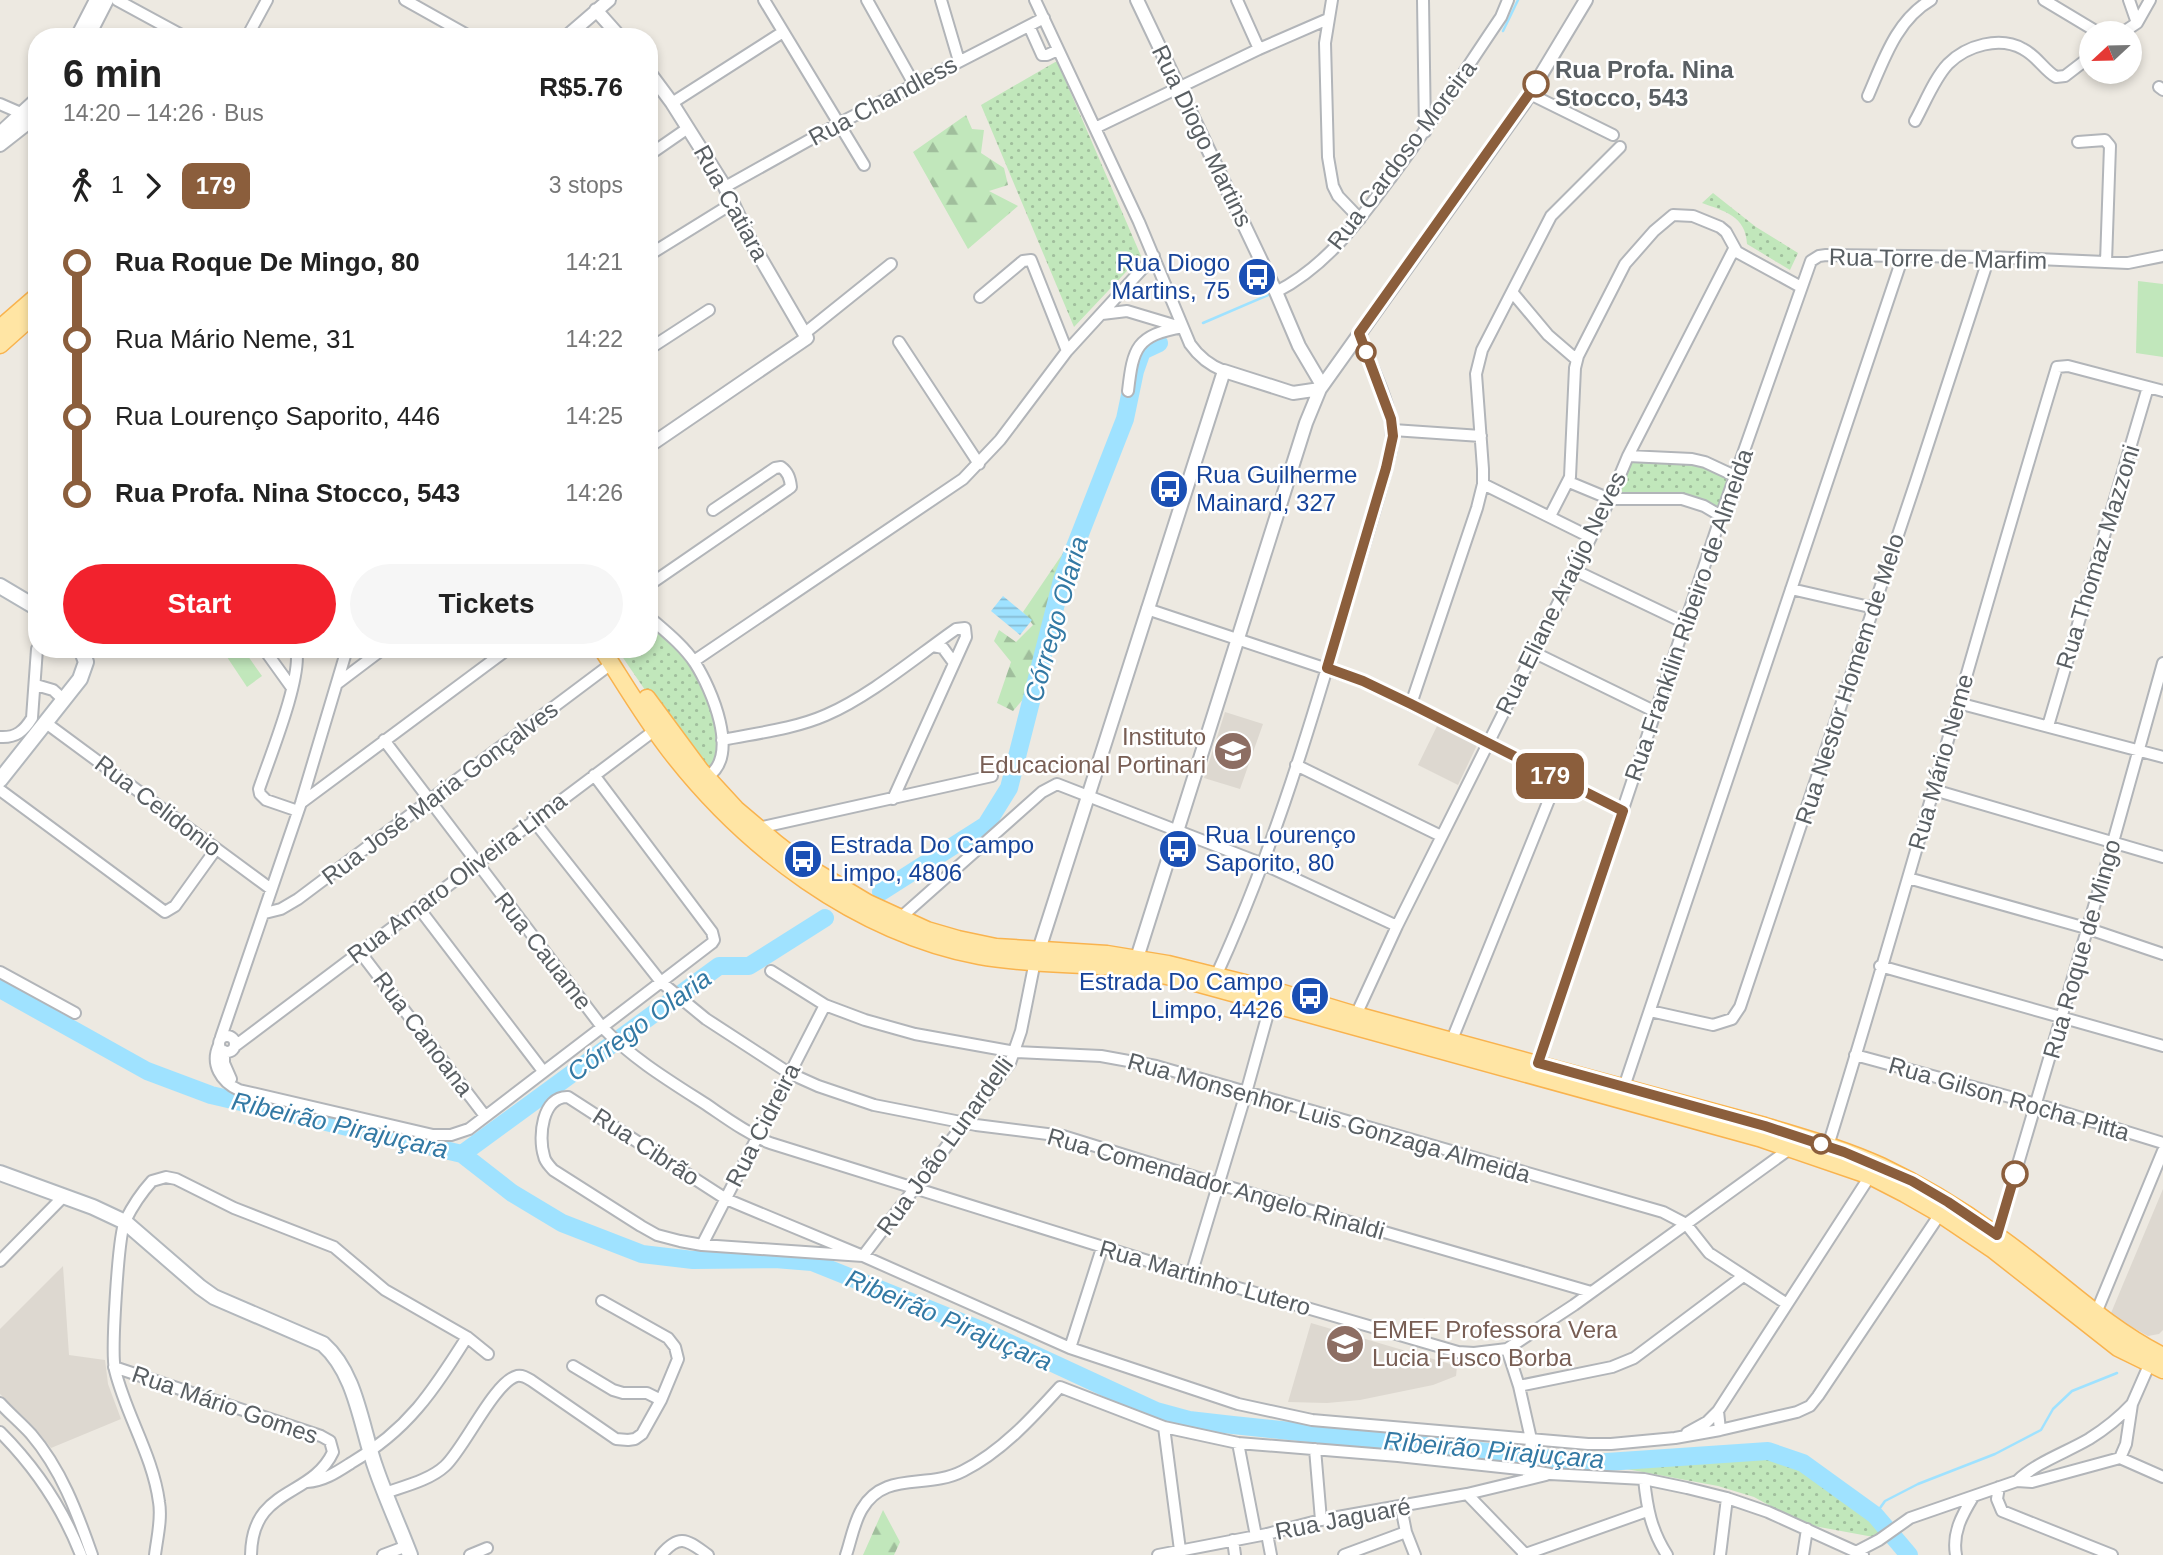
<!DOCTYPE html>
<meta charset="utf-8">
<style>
body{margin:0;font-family:Arial,sans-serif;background:#f6f6f6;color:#222;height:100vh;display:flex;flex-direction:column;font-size:26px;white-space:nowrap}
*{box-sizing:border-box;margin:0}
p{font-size:23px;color:#767676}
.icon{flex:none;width:38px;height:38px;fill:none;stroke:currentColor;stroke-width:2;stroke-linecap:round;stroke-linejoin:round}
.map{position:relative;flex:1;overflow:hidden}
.side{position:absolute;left:28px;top:28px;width:630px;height:630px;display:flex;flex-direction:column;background:#fff;border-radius:28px;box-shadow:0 4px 10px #0003}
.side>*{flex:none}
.badge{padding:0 14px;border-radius:10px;font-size:24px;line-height:46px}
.needle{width:46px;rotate:248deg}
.tools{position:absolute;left:2079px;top:21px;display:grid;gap:14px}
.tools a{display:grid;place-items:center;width:63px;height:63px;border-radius:50%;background:#fff;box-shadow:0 4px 10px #0003;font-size:35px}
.map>.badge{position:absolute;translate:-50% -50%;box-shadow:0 0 0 4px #fff}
.legs{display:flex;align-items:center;gap:10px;height:77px;padding:0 35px;font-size:23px}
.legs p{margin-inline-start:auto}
.headline{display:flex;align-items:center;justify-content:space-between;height:119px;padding:0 35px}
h1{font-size:38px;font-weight:600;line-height:52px}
.cta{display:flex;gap:14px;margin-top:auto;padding:14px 35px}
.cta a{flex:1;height:80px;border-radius:42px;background:#f2222d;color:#fff;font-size:28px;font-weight:600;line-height:80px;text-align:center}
.cta a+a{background:#f6f6f6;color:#222}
ul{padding:0 35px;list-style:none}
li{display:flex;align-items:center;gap:24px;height:77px;font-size:26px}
li i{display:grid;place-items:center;width:10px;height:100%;margin:0 9px;background:currentColor}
li i::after{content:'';width:18px;height:18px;margin:-9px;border:5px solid;border-radius:50%;background:#fff}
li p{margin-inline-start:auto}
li:first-child i{background:linear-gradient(#0000 50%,currentColor 0)}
li:last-child i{background:linear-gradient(currentColor 50%,#0000 0)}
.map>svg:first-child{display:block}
.education{fill:#ddd8d0}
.grass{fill:url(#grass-dots)}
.forest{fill:url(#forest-firs)}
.pitch{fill:#c1e7bb}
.water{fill:url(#water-rules)}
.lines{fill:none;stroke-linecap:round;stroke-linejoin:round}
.stream{stroke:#9fe2ff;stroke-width:2.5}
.river{stroke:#9fe2ff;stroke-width:18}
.minor-casing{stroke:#b2b5b9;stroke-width:14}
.tertiary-casing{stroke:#b2b5b9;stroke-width:16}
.secondary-casing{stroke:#b3b8bd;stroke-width:18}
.primary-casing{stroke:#f9b34e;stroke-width:19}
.minor{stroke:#fff;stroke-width:10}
.tertiary{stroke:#fff;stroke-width:12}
.secondary{stroke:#fff;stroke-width:14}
.primary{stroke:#ffe5a4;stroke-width:16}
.line-1-casing{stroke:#fff;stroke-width:16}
.line-1{stroke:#8b5e3c;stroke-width:10}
.stop-1-dot{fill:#fff;stroke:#8b5e3c;stroke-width:3.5}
.labels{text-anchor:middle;stroke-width:5;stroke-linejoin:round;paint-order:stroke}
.stop-label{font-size:24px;font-weight:bold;fill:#595f63;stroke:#fff;text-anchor:start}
.street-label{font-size:24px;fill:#595f63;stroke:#fff}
.transit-label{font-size:24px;fill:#164399;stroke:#fff;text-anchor:start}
.education-label{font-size:24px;fill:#785e54;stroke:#fff;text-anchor:end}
.water-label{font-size:26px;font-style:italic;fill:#3379a4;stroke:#fff}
</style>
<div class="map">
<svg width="2163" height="1555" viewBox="0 0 2163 1555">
<defs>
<pattern id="grass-dots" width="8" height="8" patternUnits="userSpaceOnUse" patternTransform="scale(1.75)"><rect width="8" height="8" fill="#c1e7bb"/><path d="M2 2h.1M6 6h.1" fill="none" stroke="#a0be9c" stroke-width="1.8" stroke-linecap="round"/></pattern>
<pattern id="forest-firs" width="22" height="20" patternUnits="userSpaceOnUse" patternTransform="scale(1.75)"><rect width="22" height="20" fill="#c1e7bb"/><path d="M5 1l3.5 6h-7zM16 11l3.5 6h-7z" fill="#a0be9c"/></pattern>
<pattern id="water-rules" width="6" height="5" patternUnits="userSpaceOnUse" patternTransform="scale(1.75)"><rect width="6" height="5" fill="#9fe2ff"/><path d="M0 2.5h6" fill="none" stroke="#85bad2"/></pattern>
</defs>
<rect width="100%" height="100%" fill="#ede9e1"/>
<path class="education" d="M1225,712L1263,724L1240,789L1204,778Z
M1438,724L1478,743L1458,785L1418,765Z
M2163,1189V1330L2159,1334L2148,1336L2112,1316L2111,1313Z
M63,1266L69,1355L105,1360L108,1384L121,1419L51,1448L34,1427L0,1394V1329Z
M1311,1323L1457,1366L1456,1376L1433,1385L1360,1400L1327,1403L1288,1402Z"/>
<path class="grass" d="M1057,61L1141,256L1074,327L981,105Z
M1713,193L1756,227L1798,253L1790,270L1747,244C1746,216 1724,211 1702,203Z
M1633,456L1690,460L1727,476L1720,511L1709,506L1617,499Z
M649,616L708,687L722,740L710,775L697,766L617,649H649Z
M1708,1455L1771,1459L1817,1472L1863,1512L1885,1527L1879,1538L1803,1524L1754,1497L1718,1486L1621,1468Z"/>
<path class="forest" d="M966,115L972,129L984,130L981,153L1004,168L1008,185L989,191L1018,206L968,249L913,152Z
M1076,534L1072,566L1025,697L1013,711L997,703L1011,662L994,641L999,630L1016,642L1033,625L1023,612Z
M883,1510L900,1542L894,1555H863Z"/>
<path class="pitch" d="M2138,281L2163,284V357L2136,353Z
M237,649H243L262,676L247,687L227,657Z"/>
<path class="water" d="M1003,596L1032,620L1020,635L991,611Z"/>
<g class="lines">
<path class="stream" d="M1503,31L1518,0
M1203,323L1273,293
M1875,1515L1885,1501L1918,1484L1995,1454L2041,1430L2053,1409L2072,1391L2117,1373"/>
<path class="river" d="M881,892L986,825L1009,788L1062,580L1125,419L1135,371L1142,351L1159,343
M0,989L147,1071L211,1095L462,1154L512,1193L562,1223L642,1254L693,1260L775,1259L812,1262L981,1330L1156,1411L1189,1420L1233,1425L1592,1463L1768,1451L1803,1463L1875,1515L1909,1555
M462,1154L719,966H749L825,918"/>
<defs>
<path id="minor" d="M117,0L185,37
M405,0L471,37
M764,0L864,165
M867,0L914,84
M941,0L959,61
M1035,0L1139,222L1190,344C1199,357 1209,365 1224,371
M1237,0L1259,49
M1332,0L1325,43L1328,157L1333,186L1338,196L1360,219
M1423,0L1425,132
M2044,0L2099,33
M2129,0L2137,23
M1029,26L1042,55H1047L1058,50
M2122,33L2137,23L2150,0
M247,37L267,0
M2159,87L2163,90
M1530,94L1613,135
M1868,96C1883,62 1896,20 1931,0
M672,103L783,32
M0,104L23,114
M1915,121C1925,103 1934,79 1948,64C1967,45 2000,36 2023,49C2037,56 2044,70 2056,77L2065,76L2091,56
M1095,128L1259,49L1328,19
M2078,142L2105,140L2110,146L2106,262
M649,155L688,128
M725,187L838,124L1044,18
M649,255L733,203
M1276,292C1327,266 1359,221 1392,176C1431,124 1465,70 1501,17L1508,0
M1512,292L1548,335L1577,360
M980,297L1023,261L1031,260L1067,351
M1102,314L1127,311L1177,326
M805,333L891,264
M899,342L979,464
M649,349L709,310
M1128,391C1133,348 1136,335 1183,327
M1393,430L1481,436
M1628,456L1692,459L1705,462L1735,476
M1569,482L1610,499H1682L1704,506L1721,516
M1483,484L1590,537
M1550,516L1570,477L1575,368L1578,356L1625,264L1654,231L1673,215L1693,216L1720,227L1726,232L1737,252L1801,287
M1574,570L1685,623
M649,585L787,490L791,487C790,478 788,472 781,467L775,468L713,510
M1791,589L1874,608
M1147,609L1363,681L1623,811
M649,617C665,631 683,645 695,663C711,688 741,756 707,777
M933,646L943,648L954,663
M264,649L292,688
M296,649C303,676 269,759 259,789L260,794L266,800L298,811
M1533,652L1656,712
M694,661L963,479L1000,440L1067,351L1154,256
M338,683L383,649
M36,685L53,690L64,700
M1958,703L2163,757
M1411,704L1477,508L1483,484V469L1476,374L1482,350L1551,216L1620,147
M46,723L271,889
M2048,726L2148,387
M0,737C16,738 24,731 32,718L37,649
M384,740L602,1027C632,1058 668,1080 704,1103C725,1117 746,1133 770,1143L1180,1271L1458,1352L1474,1353L1507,1349L1574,1305L1791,1148
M722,740C757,733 794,729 826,715C870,696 916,657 956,629L965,628L966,637L893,799
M1296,765L1441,836
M0,790L165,912L175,906L216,849
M1934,790L2163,857
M301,803L508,649
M533,820L661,982L706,1019L789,1073L818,1086L874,1105L976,1125L1063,1136L1205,1180L1591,1292
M758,828L992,776
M1908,878L2086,928L2163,954
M418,907L543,1071
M265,913L281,909L298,899L611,664
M899,919L1042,792L1057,784L1263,864L1397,926
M360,952L485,1116
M1035,961L1021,1031L1010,1063L863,1256L702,1245L680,1241L657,1235L641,1226L553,1170C549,1165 545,1162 544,1156C538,1137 542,1096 568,1097L726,1199L863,1256L1070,1348L1238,1404L1312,1420L1588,1444H1611L1675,1438L1720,1430L1797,1412L1810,1406L1818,1396L1940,1214
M1880,966L2163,1046
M771,971L825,1005L865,1020L915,1034L1015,1052L1101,1056L1156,1066L1663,1212L1686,1224L1709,1253L1787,1304
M0,972L75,1013
M1216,976C1268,863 1305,744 1340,624C1357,566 1377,509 1391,450C1397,408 1372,372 1359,333
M1650,1011L1713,1025L1732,1019L1740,1007L1916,481L1989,257
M1356,1015L1397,926L1610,499L1628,456L1734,249
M219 1044a8 8 0 1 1 16 0a8 8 0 1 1-16 0Z
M221,1037L301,803L347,649
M219,1045C210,1064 221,1082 239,1090L433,1135H451L469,1129L712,943L714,940L712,932L594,775
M235,1046L655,730
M1449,1047L1557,780
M224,1051V1063L231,1079
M1855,1055L2036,1104L2163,1143
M1538,1063L1721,516L1811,261L1819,256L1826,255L1989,257L2128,263L2163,256
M1624,1087L1903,256
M1827,1149C1908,889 1978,627 2057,367L2068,366L2163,391
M1997,1235L2113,842L2163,663
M702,1245L825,1005
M0,1261L63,1197
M1191,1275L1246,1093L1272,999
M2096,1313L2163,1151
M1070,1348L1102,1248
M1507,1349L1519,1386L1531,1439L1528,1476
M573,1366L613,1390L623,1393H647L661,1400
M114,1367L321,1436L330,1441L333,1452C311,1499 252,1486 251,1555
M1519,1386L1612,1367L1634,1358L1742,1277
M0,1403C10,1414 21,1423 31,1434C61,1469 77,1512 92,1555
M1164,1427L1180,1550
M1720,1430L1718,1411L1870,1176
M0,1432C35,1467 63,1509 81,1555
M1687,1433L1707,1422L1718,1411
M1238,1443L1256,1536
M1315,1449L1321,1520
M2120,1458L2126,1444L2132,1404L2150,1363
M2120,1458L2163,1477
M1644,1479C1647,1508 1651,1530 1667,1555
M2017,1481L2032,1482L2120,1458
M307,1482C324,1481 337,1472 351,1463C408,1430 433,1391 467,1337
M1999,1487L1997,1499L2002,1511L2112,1555
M385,1493C405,1486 430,1480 445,1466C464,1449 494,1382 517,1376C523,1375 527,1378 532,1381L616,1439L628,1440L635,1439L642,1434L661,1400L678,1359L675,1347L668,1338L602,1301
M1467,1494L1526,1555
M1401,1507L1406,1532L1415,1555
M1267,1534L1271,1555
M1233,1540L1235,1555
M1856,1552L1879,1540L1910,1518L2017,1481C2037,1462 2065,1453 2089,1439C2105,1429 2119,1418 2132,1404
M155,1555C157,1538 162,1519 159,1502C153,1456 126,1415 115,1370C111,1352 118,1237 125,1221C132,1207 142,1192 152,1181L166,1177L176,1179L234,1208L334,1247L385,1290L467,1337L488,1354
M383,1555L407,1546
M470,1555L487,1548
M661,1555C680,1532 688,1541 708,1555
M846,1555C851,1540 854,1522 862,1509C885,1470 926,1490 963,1471C1001,1452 1032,1418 1060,1387L1164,1427L1238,1443L1398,1456L1528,1470L1550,1474L1644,1479L1687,1488L1727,1498L1768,1512L1863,1555
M1158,1555L1267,1534L1321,1520L1467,1494L1546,1475
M1344,1555L1406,1532
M1523,1555L1647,1511
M1720,1555L1727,1498
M1803,1555L1807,1529
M1956,1555C1952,1533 1962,1515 1973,1497"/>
<path id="tertiary" d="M1137,0L1276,292L1299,346L1322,385
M596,10L620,37
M77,37L96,0
M88,37L107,0
M566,37L609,0
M649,72L672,103L725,187L750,240L807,338L649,446
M0,133L37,99
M0,145L37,116
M1037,956L1224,371L1293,393L1320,389
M1137,958L1306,423L1320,389L1524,103L1586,0"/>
<path id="secondary" d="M0,586L37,608
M0,780L80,679L86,662L81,649
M0,1173L93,1207L125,1222L200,1287L214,1297L323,1344C357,1374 361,1428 376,1469C386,1498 399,1526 410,1555"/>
<path id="primary" d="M0,328L37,296
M0,345L37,312
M602,649C624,683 645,719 670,751C745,848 855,932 979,956C1029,965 1081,963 1133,969C1150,971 1167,977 1185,980L1759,1138L1870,1176L1905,1194L1940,1214L1992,1249L2118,1348L2163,1370
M647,698L701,771L736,809L776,843L803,864L868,903L927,930L958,939L996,947L1107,954L1168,964L1273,990L1356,1015L1765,1126C1804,1138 1844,1149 1881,1166C1921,1185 1959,1208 1995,1234C2052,1273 2101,1325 2163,1356"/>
</defs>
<use href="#minor" class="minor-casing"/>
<use href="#tertiary" class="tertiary-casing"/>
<use href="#secondary" class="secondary-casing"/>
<use href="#primary" class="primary-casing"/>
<use href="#minor" class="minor"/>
<use href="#tertiary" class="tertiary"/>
<use href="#secondary" class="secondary"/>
<use href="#primary" class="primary"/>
</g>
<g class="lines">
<defs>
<path id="line-1" d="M1536,84L1359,333L1391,419L1393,436L1386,468L1327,668L1363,681L1411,704L1623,811L1538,1063L1765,1126L1844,1152L1912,1181L1948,1202L1997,1235L2015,1174"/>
</defs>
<use href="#line-1" class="line-1-casing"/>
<use href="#line-1" class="line-1"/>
</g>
<defs>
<symbol id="bus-disc" viewBox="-11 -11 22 22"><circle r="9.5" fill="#1a4fb4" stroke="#fff"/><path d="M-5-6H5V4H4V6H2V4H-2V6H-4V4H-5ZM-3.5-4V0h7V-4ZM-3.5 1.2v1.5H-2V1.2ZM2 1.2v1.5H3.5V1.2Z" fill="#fff"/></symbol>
<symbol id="school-disc" viewBox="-11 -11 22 22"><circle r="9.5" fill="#8d6e63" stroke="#fff"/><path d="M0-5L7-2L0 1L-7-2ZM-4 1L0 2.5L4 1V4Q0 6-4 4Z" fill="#fff"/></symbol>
</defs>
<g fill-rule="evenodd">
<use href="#bus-disc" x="1235" y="255" width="44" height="44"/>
<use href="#bus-disc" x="1147" y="467" width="44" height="44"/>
<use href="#school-disc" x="1211" y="729" width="44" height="44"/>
<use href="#bus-disc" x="1156" y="827" width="44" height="44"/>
<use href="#bus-disc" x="781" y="837" width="44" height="44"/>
<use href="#bus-disc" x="1288" y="974" width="44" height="44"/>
<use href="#school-disc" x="1323" y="1322" width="44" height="44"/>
</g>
<g class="stop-1-dot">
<circle cx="1536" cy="84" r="12"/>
<circle cx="1366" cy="352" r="9"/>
<circle cx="1821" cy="1144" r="9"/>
<circle cx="2015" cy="1174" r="12"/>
</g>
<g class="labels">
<g class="stop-label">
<text x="1555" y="78">Rua Profa. Nina<tspan x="1555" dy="28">Stocco, 543</tspan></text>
</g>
<g class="street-label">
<text transform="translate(883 101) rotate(-28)" y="8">Rua Chandless</text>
<text transform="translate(1202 136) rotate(64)" y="8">Rua Diogo Martins</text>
<text transform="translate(1402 155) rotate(-53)" y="8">Rua Cardoso Moreira</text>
<text transform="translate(731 203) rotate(61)" y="8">Rua Catiara</text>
<text transform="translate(1938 259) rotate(1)" y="8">Rua Torre de Marfim</text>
<text transform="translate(2098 557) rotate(-73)" y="8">Rua Thomaz Mazzoni</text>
<text transform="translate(1561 593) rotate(-64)" y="8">Rua Eliane Araújo Neves</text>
<text transform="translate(1689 615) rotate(-71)" y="8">Rua Frankilin Ribeiro de Almeida</text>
<text transform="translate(1850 679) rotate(-72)" y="8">Rua Nestor Homem de Melo</text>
<text transform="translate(1941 762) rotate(-74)" y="8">Rua Mário Neme</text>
<text transform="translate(440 793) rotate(-37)" y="8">Rua José Maria Gonçalves</text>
<text transform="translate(158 806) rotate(37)" y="8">Rua Celidonio</text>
<text transform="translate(457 878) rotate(-37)" y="8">Rua Amaro Oliveira Lima</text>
<text transform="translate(2082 949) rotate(-74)" y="8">Rua Roque de Mingo</text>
<text transform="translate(543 951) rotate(52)" y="8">Rua Cauame</text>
<text transform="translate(423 1034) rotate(53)" y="8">Rua Canoana</text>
<text transform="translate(2009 1099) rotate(16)" y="8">Rua Gilson Rocha Pitta</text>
<text transform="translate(1329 1118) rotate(16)" y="8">Rua Monsenhor Luis Gonzaga Almeida</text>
<text transform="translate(763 1125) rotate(-63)" y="8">Rua Cidreira</text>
<text transform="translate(945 1146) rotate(-54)" y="8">Rua João Lunardelli</text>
<text transform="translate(646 1147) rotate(33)" y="8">Rua Cibrão</text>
<text transform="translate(1216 1184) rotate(16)" y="8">Rua Comendador Angelo Rinaldi</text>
<text transform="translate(1205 1278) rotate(16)" y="8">Rua Martinho Lutero</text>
<text transform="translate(225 1405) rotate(19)" y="8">Rua Mário Gomes</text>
<text transform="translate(1343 1519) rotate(-11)" y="8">Rua Jaguaré</text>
</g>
<g class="transit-label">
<text x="1230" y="271" text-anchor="end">Rua Diogo<tspan x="1230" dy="28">Martins, 75</tspan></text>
<text x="1196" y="483">Rua Guilherme<tspan x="1196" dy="28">Mainard, 327</tspan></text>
<text x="1205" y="843">Rua Lourenço<tspan x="1205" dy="28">Saporito, 80</tspan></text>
<text x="830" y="853">Estrada Do Campo<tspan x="830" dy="28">Limpo, 4806</tspan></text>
<text x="1283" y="990" text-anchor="end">Estrada Do Campo<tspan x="1283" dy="28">Limpo, 4426</tspan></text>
</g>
<g class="education-label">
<text x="1206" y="745">Instituto<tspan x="1206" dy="28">Educacional Portinari</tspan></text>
<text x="1372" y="1338" text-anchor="start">EMEF Professora Vera<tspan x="1372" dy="28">Lucia Fusco Borba</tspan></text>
</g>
<g class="water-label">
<text transform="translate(1056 619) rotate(-74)" y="9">Córrego Olaria</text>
<text transform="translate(639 1025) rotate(-36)" y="9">Córrego Olaria</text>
<text transform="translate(340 1125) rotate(13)" y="9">Ribeirão Pirajuçara</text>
<text transform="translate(949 1320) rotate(23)" y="9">Ribeirão Pirajuçara</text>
<text transform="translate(1494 1450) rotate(5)" y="9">Ribeirão Pirajuçara</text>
</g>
</g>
</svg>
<div class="tools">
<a><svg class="needle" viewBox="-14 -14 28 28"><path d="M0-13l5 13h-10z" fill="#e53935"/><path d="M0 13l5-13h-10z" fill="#767676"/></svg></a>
</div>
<b class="badge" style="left:1550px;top:776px;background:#8b5e3c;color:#fff">179</b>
<section class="side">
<div class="headline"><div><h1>6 min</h1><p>14:20 – 14:26 · Bus</p></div><b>R$5.76</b></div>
<div class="legs"><svg class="icon" aria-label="walk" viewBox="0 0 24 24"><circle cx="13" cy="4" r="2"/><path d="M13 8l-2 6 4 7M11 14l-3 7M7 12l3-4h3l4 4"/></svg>1<svg class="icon" aria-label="forward" viewBox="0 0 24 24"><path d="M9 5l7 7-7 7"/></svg><b class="badge" style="background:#8b5e3c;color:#fff">179</b><p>3 stops</p></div>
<ul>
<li><i style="color:#8b5e3c"></i><b>Rua Roque De Mingo, 80</b><p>14:21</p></li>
<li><i style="color:#8b5e3c"></i><span>Rua Mário Neme, 31</span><p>14:22</p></li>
<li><i style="color:#8b5e3c"></i><span>Rua Lourenço Saporito, 446</span><p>14:25</p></li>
<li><i style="color:#8b5e3c"></i><b>Rua Profa. Nina Stocco, 543</b><p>14:26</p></li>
</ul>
<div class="cta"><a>Start</a><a>Tickets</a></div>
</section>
</div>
